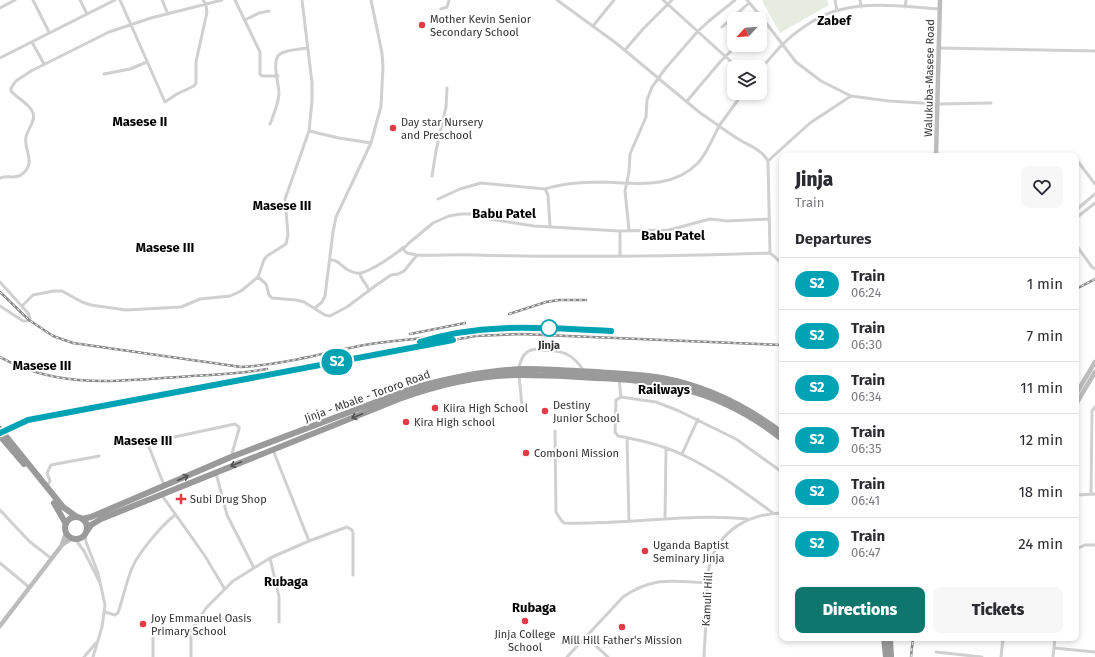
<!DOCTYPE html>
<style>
body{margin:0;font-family:"Fira Sans",sans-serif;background:#f7f7f7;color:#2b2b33;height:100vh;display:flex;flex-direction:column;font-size:15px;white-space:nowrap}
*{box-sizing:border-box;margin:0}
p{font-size:13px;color:#7c7c81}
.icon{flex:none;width:22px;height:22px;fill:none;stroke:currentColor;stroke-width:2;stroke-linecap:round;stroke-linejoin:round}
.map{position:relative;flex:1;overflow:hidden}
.details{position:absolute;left:779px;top:153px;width:300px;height:488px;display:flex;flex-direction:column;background:#fff;border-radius:8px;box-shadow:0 2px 6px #0003}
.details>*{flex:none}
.badge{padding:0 8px;border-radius:13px;font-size:14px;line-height:26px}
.needle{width:26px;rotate:244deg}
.controls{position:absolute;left:727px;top:12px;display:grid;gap:8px}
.controls a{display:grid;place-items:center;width:40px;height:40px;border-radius:8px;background:#fff;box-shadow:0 2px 6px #0003;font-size:20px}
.map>.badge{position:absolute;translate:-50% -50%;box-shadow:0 0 0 2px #fff}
h2{padding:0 16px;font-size:15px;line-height:36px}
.round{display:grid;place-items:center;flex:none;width:42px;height:42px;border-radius:8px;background:#f7f7f7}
.head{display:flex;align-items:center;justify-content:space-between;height:68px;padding:0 16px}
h1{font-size:19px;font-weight:800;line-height:30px}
.button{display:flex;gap:8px;margin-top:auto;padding:8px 16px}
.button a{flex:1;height:46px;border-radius:8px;background:#0f766e;color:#fff;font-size:16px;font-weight:800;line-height:46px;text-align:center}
.button a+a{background:#f7f7f7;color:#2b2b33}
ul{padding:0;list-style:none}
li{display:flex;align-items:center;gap:12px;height:52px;padding:0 16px;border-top:1px solid #e1e1e2}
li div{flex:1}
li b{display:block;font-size:15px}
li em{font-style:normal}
li .badge{min-width:44px;font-weight:700;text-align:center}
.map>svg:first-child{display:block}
.green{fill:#e6ecdf}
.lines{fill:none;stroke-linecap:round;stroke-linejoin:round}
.street{stroke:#d0d0d0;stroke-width:3}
.secondary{stroke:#bdbdbd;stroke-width:4.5}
.highway{stroke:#9a9a9a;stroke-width:6}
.rail-casing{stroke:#888;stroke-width:2.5}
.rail{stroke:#fff;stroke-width:1;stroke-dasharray:3;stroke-linecap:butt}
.oneway{stroke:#525252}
.line-casing{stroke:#fff;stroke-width:9}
.line{stroke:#00a3b4;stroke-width:6}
.poi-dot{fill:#e63946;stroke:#fff;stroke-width:1.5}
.stop-dot{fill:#fff;stroke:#00a3b4;stroke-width:2}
.labels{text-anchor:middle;stroke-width:4;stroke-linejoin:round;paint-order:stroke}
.poi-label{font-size:11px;fill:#333;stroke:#fff;text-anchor:start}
.street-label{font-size:11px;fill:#333;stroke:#fff}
.stop-label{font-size:11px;font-weight:bold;fill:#333;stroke:#fff}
.quarter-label{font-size:13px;font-weight:bold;fill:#000;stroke:#fff}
</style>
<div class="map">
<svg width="1095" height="657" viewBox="0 0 1095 657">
<rect width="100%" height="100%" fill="#fff"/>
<path class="green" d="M764,0H827L829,5L780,33L762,1Z"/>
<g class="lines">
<path class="street" d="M33,0L49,32
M80,0L87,14
M120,0L165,102L177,94L194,86L196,83V62L207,12L206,5L203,0
M162,0L168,14
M235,0L260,52V74L262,76H278
M557,0L616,43L699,112L719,126L743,93
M663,0L737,67
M747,0L763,19L796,62L821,81L851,96L889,101L938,104L991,103
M835,0L837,10
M860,0L861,7
M905,7L906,0
M0,8L15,0
M441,9L447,7L449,0
M245,20L259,13L269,11
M593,26L614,0
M722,27L749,3
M32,42L44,64
M938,48L1095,51
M625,50L643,29L672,0
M0,58L115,0
M760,70C767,62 774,53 782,45C797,30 819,15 839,10C870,1 908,7 939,9
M104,74L130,69L147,62
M687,101L720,62L737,45
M270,124C274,114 278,105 279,94C279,84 271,60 280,54C286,50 301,49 308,48
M309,131L339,138L371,143
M1062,156H1071
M1076,159L1095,184
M768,161L810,123L851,96
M432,176L436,151L446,107L447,88
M0,178C7,175 14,179 21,175C38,162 23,151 26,137C27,130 36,121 33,113C30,104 18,99 11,91V88L16,81L31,71L109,32L151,18L222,0
M545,189C563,183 583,182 602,182C636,183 671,190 698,163C707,153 713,138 719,126C726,131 733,136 740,140C750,146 762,150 768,161L770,253
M438,199L460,189L481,183L545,189L548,195L550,227
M1076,210L1095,194
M1076,218L1095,203
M629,230L625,191L629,172L630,154L646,117L647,100L652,87L665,69L698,31L709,21L735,0
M620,231L669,230L710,219L727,221L769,219
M1076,245L1092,267L1095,269
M620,256V231L534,226L489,219L472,214H461L449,216L433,223L409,243L403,249L407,253L417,255C436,256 455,254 475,255C573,258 671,256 770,253L775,257L782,264
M330,260C338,259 342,267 348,270C352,272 356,274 360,273C370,272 396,254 404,247
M360,273C361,281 367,283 369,291
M258,277L266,284L269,295L272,298L296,300L304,302L325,315L330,316L347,307L375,286L391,275L398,274L404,271L417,255
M0,282L28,313L30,318L28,321H23L0,306
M22,306L33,295L54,291H62L82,302L91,305L126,310L181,307L200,299L230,296L241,291L258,277L264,260L267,256L286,244L288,235L285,199L309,131L312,101V83L302,0
M315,308L322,302L325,296L333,232L336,217L371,143L381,106L383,67L382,53L371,0
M518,370C520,364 521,357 526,353C530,349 536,349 541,350C562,350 572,353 584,371
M519,375L522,407
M619,379L621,397
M555,431L556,512L561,520L564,523C625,525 687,513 747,519
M627,438L629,521
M273,450L309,541
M682,454L698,419
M216,473L227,515L254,568
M164,485L149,447L151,442L235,424L239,427V429L231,457
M47,486L50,481L47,473L51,465L99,456
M161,494L205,556L224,588
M1091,494L1092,411L1095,407
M1076,495L1095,494
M0,510L29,541L52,559
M773,513C744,492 715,470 683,455C663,445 640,440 618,436L615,432L616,400L621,397L656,402L679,411L736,439L782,472
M665,519L666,449
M85,534L86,542L98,573L105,605L102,627L93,657
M75,539L84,551L99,581
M1076,549L1085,545H1095
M270,558L279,597V622
M0,563L30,588
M105,612L115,615L118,613C123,598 126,583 132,568C139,552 161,526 175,515
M586,637L608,657
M1054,648L1095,652
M936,652L982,657
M84,657L96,643
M153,657V626
M191,657V635L197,621L207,607L233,581L270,558L309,541L347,527L352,530L353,533V575
M567,657L623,597C653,576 673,581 707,583
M704,657C705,638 706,620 707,601C707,589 706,577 710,564C719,530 749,514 782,513
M1001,657L1003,638
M1053,657L1055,638"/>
<path class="secondary" d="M936,156L940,0
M1076,394L1095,362
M1076,404L1095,372
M62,545L66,533
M0,626L62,545L72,538"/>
<path class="highway" d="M0,429L63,507L77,517
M0,436L24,464
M54,503L66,524
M65 528a11 11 0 1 1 22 0a11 11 0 1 1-22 0Z
M82,519L91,517L231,457L413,388C449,378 488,370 526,369C549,369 573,371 596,372C618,374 640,374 662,378C706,386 746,406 782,433
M87,531L91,525L101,519L399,399C437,385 480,375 520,375C545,375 571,376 596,378C624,379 653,381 680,388C717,397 752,415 782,439
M884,638L886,657
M890,638L891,657"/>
<defs>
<path id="rail" d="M1076,289L1095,279
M0,292L29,320L53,336L73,343L241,367C281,365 320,354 359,346C385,341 412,340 438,336
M509,314L546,302L559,300H586
M410,334L465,323
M433,338C488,320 554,328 611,331
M0,357C58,389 115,381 179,377C208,375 238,374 267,369
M0,433L28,421L101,406L475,336L520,334L782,345
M911,657L913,638"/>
</defs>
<use href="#rail" class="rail-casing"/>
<use href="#rail" class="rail"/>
</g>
<defs><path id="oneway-shaft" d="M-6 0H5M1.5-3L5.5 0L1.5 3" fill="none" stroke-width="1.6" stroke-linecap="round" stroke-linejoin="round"/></defs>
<g class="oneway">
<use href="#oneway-shaft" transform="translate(357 416) rotate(158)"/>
<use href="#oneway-shaft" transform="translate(236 464) rotate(158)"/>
<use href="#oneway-shaft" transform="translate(183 478) rotate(-24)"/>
</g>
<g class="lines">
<defs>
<path id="line" d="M0,433L28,420L453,340L439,338L420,342C482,322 546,328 611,331"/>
</defs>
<use href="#line" class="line-casing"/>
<use href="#line" class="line"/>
</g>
<g class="poi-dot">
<circle cx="422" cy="25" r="4"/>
<circle cx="393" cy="128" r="4"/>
<circle cx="435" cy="408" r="4"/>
<circle cx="545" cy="411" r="4"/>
<circle cx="406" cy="422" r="4"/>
<circle cx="526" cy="453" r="4"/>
<path d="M179 493h4v4h4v4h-4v4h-4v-4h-4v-4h4z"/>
<circle cx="645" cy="551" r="4"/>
<circle cx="525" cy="621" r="4"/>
<circle cx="143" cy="624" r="4"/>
<circle cx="622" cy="627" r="4"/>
</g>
<circle class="stop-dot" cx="549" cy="328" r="8"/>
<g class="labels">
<g class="poi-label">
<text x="430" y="23">Mother Kevin Senior<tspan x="430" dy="13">Secondary School</tspan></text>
<text x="401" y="126">Day star Nursery<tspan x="401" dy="13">and Preschool</tspan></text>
<text x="553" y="409">Destiny<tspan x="553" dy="13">Junior School</tspan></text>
<text x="443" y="412">Kiira High School</text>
<text x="414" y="426">Kira High school</text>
<text x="534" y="457">Comboni Mission</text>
<text x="190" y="503">Subi Drug Shop</text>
<text x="653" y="549">Uganda Baptist<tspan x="653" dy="13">Seminary Jinja</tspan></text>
<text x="151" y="622">Joy Emmanuel Oasis<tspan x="151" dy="13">Primary School</tspan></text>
<text x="525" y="638" text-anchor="middle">Jinja College<tspan x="525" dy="13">School</tspan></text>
<text x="622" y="644" text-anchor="middle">Mill Hill Father's Mission</text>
</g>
<g class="street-label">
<text transform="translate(929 78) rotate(-89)" y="4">Walukuba-Masese Road</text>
<text transform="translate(367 396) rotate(-20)" y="4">Jinja - Mbale - Tororo Road</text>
<text transform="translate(707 599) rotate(-87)" y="4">Kamuli Hill</text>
</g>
<g class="stop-label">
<text x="549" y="349">Jinja</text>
</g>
<g class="quarter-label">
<text x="834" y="25">Zabef</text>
<text x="140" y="126">Masese II</text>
<text x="282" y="210">Masese III</text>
<text x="504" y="218">Babu Patel</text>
<text x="673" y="240">Babu Patel</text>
<text x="165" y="252">Masese III</text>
<text x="42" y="370">Masese III</text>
<text x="664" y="394">Railways</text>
<text x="143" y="445">Masese III</text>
<text x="286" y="586">Rubaga</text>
<text x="534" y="612">Rubaga</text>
</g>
</g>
</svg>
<div class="controls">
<a><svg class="needle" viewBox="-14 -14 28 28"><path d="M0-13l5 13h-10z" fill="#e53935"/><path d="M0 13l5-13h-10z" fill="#7c7c81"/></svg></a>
<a><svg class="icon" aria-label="layers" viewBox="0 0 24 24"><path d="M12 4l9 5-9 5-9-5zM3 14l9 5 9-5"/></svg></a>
</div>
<b class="badge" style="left:337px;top:362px;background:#00a3b4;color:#fff">S2</b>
<section class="details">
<div class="head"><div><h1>Jinja</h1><p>Train</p></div><a class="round"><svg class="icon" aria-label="heart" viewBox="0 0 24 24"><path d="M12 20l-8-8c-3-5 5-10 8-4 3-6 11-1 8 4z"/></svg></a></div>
<h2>Departures</h2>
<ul>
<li><span class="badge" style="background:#00a3b4;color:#fff">S2</span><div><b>Train</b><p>06:24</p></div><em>1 min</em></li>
<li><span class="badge" style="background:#00a3b4;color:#fff">S2</span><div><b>Train</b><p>06:30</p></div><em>7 min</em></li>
<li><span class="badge" style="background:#00a3b4;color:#fff">S2</span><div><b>Train</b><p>06:34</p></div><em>11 min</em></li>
<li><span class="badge" style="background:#00a3b4;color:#fff">S2</span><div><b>Train</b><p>06:35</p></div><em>12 min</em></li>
<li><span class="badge" style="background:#00a3b4;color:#fff">S2</span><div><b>Train</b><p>06:41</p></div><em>18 min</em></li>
<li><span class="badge" style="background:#00a3b4;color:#fff">S2</span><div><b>Train</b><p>06:47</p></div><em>24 min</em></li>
</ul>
<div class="button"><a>Directions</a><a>Tickets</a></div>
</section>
</div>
